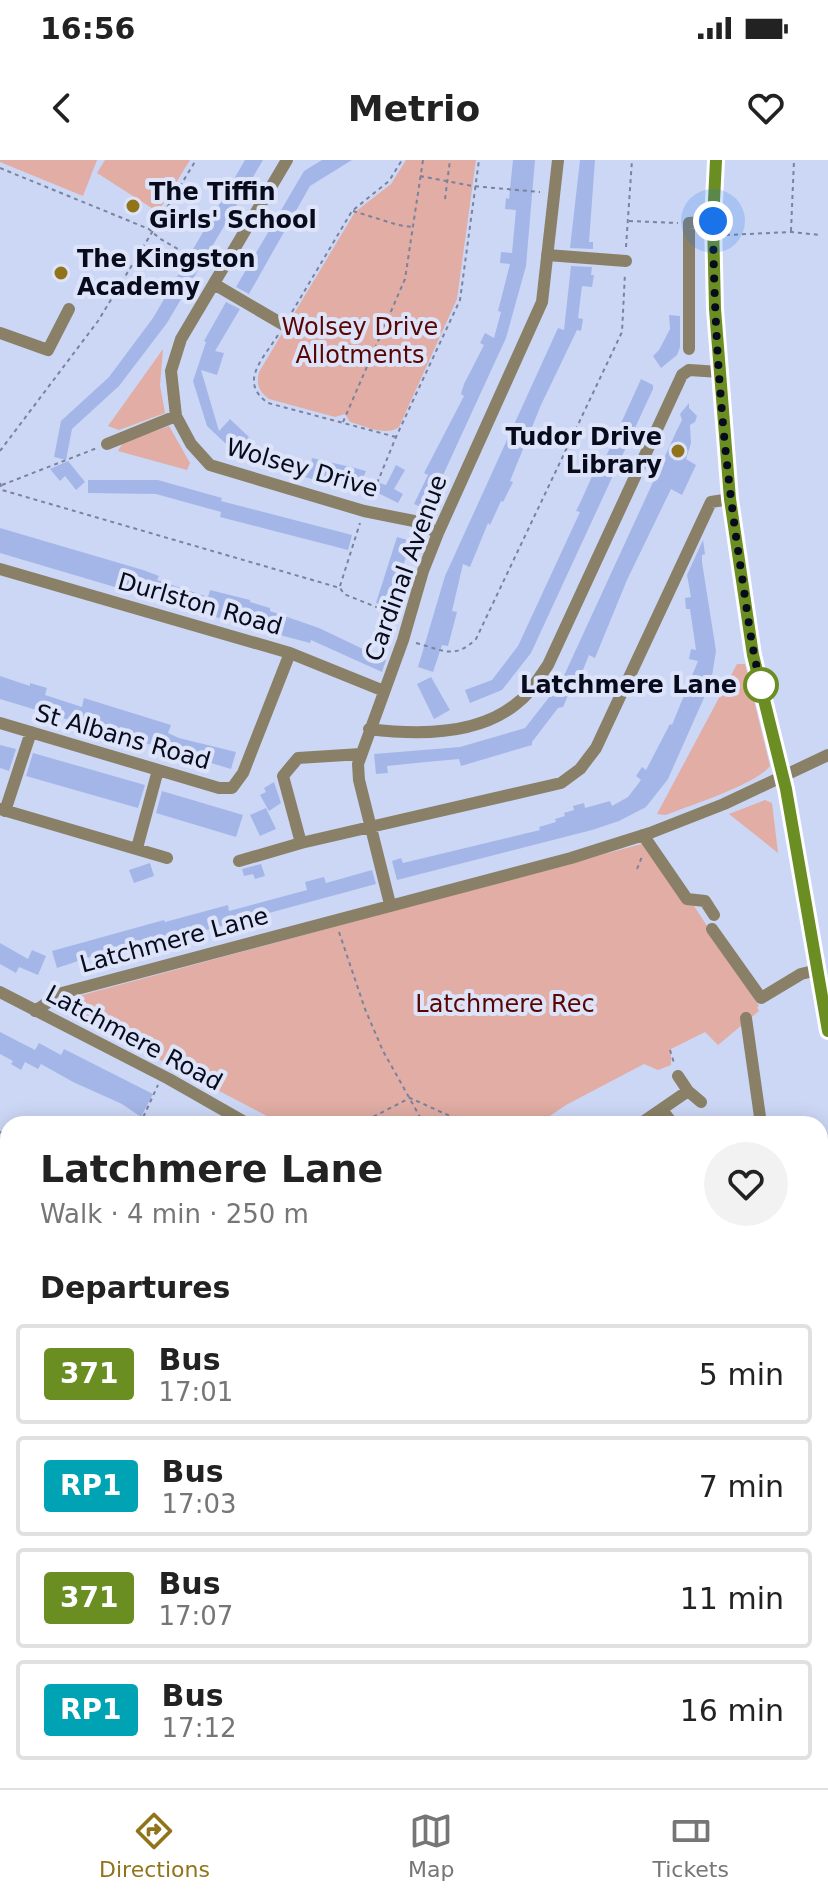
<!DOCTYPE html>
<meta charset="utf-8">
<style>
body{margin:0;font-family:"DejaVu Sans",sans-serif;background:#f2f2f2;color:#222;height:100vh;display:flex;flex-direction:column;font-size:30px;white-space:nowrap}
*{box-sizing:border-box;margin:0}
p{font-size:26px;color:#767676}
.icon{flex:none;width:44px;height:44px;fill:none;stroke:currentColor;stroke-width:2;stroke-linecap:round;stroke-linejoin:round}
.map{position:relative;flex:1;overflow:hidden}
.sheet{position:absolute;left:0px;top:956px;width:828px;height:672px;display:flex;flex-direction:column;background:#fff;border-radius:24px 24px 0 0;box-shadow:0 4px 20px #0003}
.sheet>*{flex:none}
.badge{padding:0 16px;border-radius:6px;font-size:28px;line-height:52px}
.you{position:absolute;width:40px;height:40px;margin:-20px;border:6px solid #fff;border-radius:50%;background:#1a73e8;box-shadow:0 0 0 12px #1a73e833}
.map>.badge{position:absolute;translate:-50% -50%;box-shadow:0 0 0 4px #fff}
h2{padding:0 40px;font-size:30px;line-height:72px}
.round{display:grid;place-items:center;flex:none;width:84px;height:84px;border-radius:42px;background:#f2f2f2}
.overview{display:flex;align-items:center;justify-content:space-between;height:136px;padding:0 40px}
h1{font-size:38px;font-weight:800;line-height:60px}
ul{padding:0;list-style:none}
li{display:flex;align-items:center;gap:24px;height:100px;margin:0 16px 12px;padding:0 24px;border:4px solid #e0e0e0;border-radius:8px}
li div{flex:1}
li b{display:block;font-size:30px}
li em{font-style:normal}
li .badge{min-width:88px;font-weight:700;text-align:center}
.status{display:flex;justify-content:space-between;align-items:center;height:56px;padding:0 40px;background:#fff;direction:ltr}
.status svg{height:22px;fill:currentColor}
header{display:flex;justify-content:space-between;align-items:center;height:104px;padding:0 40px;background:#fff;font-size:36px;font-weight:800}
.tabs{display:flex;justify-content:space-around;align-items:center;height:112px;border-top:2px solid #e0e0e0;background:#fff;font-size:22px;color:#767676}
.tabs a{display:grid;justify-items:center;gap:4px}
.tabs .selected{color:#917319}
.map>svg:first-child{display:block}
.green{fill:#e1ada4}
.building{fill:#a4b6e8}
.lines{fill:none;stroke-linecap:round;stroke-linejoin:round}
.path{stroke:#7a839c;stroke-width:2;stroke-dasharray:4 4;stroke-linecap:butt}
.minor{stroke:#898067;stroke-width:12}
.line-casing{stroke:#fff;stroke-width:18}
.line{stroke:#6b8e23;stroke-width:12}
.walk{stroke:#070b1c;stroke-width:8;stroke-dasharray:0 14.4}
.poi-dot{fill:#917319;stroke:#dde4f9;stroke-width:3}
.stop-dot{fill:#fff;stroke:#6b8e23;stroke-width:4}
.labels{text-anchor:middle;stroke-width:8;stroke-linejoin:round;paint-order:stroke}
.poi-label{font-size:24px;font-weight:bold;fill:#070b1c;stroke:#dde4f9;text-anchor:start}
.park-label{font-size:24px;fill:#590603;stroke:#dde4f9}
.street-label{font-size:24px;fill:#070b1c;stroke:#dde4f9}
.stop-label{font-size:24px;font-weight:bold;fill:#070b1c;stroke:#dde4f9;text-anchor:end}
</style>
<div class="status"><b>16:56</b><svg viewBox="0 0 49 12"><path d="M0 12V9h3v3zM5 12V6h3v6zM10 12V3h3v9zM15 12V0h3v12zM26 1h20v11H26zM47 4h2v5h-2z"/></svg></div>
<header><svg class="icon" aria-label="back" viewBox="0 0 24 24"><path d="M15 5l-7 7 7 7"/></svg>Metrio<svg class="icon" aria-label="heart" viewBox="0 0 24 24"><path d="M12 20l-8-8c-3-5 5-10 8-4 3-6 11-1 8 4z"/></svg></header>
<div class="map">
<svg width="828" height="1628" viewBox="0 0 828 1628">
<rect width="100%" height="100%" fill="#ccd7f6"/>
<path class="green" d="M0,0H97L83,36L0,2Z
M105,0H190L158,52L97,13Z
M406,0H476L457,139L399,267C385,277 365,266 350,262L345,254L335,257L269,239C259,231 256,225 259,212L355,52L391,24Z
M163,189L160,225L165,253L119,270L108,266Z
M169,266L190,303L187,310L118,291L123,282Z
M737,504H745L770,606C755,625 691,645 666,655L657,654Z
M765,640L772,643L778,693L729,654Z
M645,683L685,732L759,846L757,847L759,851L718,885L705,872L671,889V905L658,910L644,904L566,945L538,964H282L78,857L82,835Z
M422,1620H461L453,1628H431Z"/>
<path class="building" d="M245,0H263L167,163L119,226L72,269L66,300L54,297L61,261L109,217L153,158Z
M322,0H352L310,26L249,134L236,127L304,11Z
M513,0H535L526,106L506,178L427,350L414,344L428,315L424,313L464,236L461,234L464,224L484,185L480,183L485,173L494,178L501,152L498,151L510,104L500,103L501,92L512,93L516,50L505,49L506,38L509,39Z
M580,0H595L589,82H593V89L570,88Z
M571,106L592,107L591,115H594L592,127L582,126L578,158L583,159L581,171L577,170L541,245L510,321L513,322L503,342L501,341L490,365L488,363L470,407L463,404L452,451L457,452L448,486L442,485L433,512L418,507L445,416L558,168L564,170Z
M226,142L240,149L215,191L224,193L217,215L201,210L219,271L230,259L249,277L242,285L311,304L312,298L355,308L366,311L363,318L386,325L396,305L405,310L394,329L403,334L398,343L372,330L370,335L243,300L207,266L193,221L206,182L204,181Z
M669,155L680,156V187L677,195L661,208L653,196L659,190L670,169Z
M641,219L653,225V229L531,493L502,530L470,543L465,530L492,520L518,486L580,352L576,351L581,341L594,312L598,314Z
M689,243V248L697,256L695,262L690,265L691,283L686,299L696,305L682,335L671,329L627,420L595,498L589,495L581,515L584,517L580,527L573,524L563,547L558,548L532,582V585L461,606L459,599L416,603L387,606L388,613L376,614L374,594L460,587L525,568L554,531L556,533L677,270L682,260L680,254Z
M68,301L85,322L76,330L65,316L60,321L50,309Z
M88,320H158L222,338L221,341L352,375L348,390L220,357L221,352L156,334L88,333Z
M0,368L143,410L159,416L157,420L208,437L210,430L250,440V442L270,448V451L319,468L386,500L382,512L311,480L310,483L243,465L0,393Z
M397,377L411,381L390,448L376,443Z
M703,380L705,394L702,395V402L716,491L711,522L668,619L646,647L619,661L592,670L397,720L392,701L401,698L403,703L540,670L539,667L556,662L555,659L565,656L564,653L574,650L573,646L584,643L585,648L610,641L612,646L628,637L641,620L636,616L642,607L646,610L670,564L672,565L698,501L689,499L691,489L696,490L690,449H686L685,438L691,437L687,415Z
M0,516L30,526V523L47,528L45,535L82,547L84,538L171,565L168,573L179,578L236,592L231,609L0,539Z
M431,517L450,550L434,559L417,524Z
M0,585L16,589L9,611L0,608Z
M33,593L145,625L138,648L26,616Z
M274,622L281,643L269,651L260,635L266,632L264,628Z
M162,631L243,655L236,677L156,653Z
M266,648L276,669L260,676L250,655Z
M150,703L154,716L134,723L129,710Z
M261,704L265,716L255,719L253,714L244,716L242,709Z
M372,710L376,724L176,778V776L90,797L57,808L52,791L164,760L165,762L228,745L229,751L307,730L305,722L324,717L326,723Z
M0,783L28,799L32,790L46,796L38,815L19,807L16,813L0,804Z
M0,872L35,890L39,883L61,895L64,889L153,934L141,957L122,944L73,922L41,904L38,909L25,902L21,910L11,904L13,901L0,894Z"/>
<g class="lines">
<path class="path" d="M0,8L149,69L159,78L209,107
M420,16L472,26L540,32
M445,39L450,0
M353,51L398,65L413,67
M629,61L678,63
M791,71L794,0
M726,75L791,72L821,75
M626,87L632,0
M292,152L352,51L389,21L402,0
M278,175C263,199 238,222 268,243L396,277
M343,262L405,119L423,0
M0,291L98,161L196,0
M0,323L2,330L340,428L344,434L396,455
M2,325L97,288
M371,338L396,277L460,140L479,0
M340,426L360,363
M416,483C443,490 454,500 476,479L622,172L625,113
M637,709L643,694
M339,772L365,849L383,891L424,964
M670,890L674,903
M140,964L158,925
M359,964L410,938L468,964
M475,964L494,960
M0,972L8,976
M0,1346L8,1340"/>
<path class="minor" d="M287,0L181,179L171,211L176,256L191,284L210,305L364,351L414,361L438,373
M716,0L713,61L715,149L730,339L753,495L786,629L828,871
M547,95L626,101
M214,124L284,165
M0,173L48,190L69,149
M689,189V63L713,61
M107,284L176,256
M0,409L290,493L384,531
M0,563L219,628H232L243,613L290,493
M369,569C416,575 477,576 516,544C530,534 538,519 548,505L682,215L689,210L720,212
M0,649L167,698
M5,651L31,572
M643,675L687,739L705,741L714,755
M301,683L283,616L298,598L361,594
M137,688L158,610
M239,701L301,683L561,623L580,609L596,588L711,342L730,339
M390,744L359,620L358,604L403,480L423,411L438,373L542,142L558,0
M712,769L761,838L801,814L817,810
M0,832L169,919L248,964
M35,851L62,833L571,698L650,673L724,644L828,595
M746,858L761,964
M678,916L688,931L701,942
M662,950L673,964
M640,964L688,931
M0,1091H8
M820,1112L828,1111
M0,1275L8,1272
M0,1291L8,1302
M820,1308L828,1299
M0,1429L8,1424
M820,1440L825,1434
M0,1520L8,1514
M820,1557L828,1548
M236,1620L245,1628
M406,1620L416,1628
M718,1620L727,1628
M466,1628L472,1620
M756,1628L764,1620"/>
</g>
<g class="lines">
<defs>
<path id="line" d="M716,0L713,61L715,149L730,339L753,495L786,629L828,871"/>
</defs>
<use href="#line" class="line-casing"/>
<use href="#line" class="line"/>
<path class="walk" d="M713,61C714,177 723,295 741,410C747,449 751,487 761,525"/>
</g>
<g class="poi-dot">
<circle cx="133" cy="46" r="8"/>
<circle cx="61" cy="113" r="8"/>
<circle cx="678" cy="291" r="8"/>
</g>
<circle class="stop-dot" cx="761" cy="525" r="16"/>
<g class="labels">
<g class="poi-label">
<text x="149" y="40">The Tiffin<tspan x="149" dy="28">Girls' School</tspan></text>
<text x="77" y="107">The Kingston<tspan x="77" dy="28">Academy</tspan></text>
<text x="662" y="285" text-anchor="end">Tudor Drive<tspan x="662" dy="28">Library</tspan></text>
</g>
<g class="park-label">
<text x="360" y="175">Wolsey Drive<tspan x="360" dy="28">Allotments</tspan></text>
<text x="505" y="852">Latchmere Rec</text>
</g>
<g class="street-label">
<text transform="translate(302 308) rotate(16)" y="8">Wolsey Drive</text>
<text transform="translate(406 408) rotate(-70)" y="8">Cardinal Avenue</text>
<text transform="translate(200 444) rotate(16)" y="8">Durlston Road</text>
<text transform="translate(123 577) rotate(16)" y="8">St Albans Road</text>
<text transform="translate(174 780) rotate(-15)" y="8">Latchmere Lane</text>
<text transform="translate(134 878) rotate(28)" y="8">Latchmere Road</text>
</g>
<g class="stop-label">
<text x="737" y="533">Latchmere Lane</text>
</g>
</g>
</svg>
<div class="you" style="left:713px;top:61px"></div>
<section class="sheet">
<div class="overview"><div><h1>Latchmere Lane</h1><p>Walk · 4 min · 250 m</p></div><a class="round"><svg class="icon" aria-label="heart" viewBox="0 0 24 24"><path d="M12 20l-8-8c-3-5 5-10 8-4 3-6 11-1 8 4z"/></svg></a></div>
<h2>Departures</h2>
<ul>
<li><span class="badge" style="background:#6b8e23;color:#fff">371</span><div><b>Bus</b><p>17:01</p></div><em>5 min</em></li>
<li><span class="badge" style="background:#00a3b4;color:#fff">RP1</span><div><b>Bus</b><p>17:03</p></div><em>7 min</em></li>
<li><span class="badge" style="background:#6b8e23;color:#fff">371</span><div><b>Bus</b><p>17:07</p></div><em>11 min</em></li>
<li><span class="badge" style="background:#00a3b4;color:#fff">RP1</span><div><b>Bus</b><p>17:12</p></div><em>16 min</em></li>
</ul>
</section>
</div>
<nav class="tabs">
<a class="selected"><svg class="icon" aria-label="directions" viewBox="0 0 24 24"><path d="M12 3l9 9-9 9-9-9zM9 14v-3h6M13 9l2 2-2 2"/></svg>Directions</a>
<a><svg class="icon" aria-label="map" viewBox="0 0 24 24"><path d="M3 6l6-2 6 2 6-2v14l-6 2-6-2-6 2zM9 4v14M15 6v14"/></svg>Map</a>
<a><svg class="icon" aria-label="tickets" viewBox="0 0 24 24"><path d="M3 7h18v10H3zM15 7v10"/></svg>Tickets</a>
</nav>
